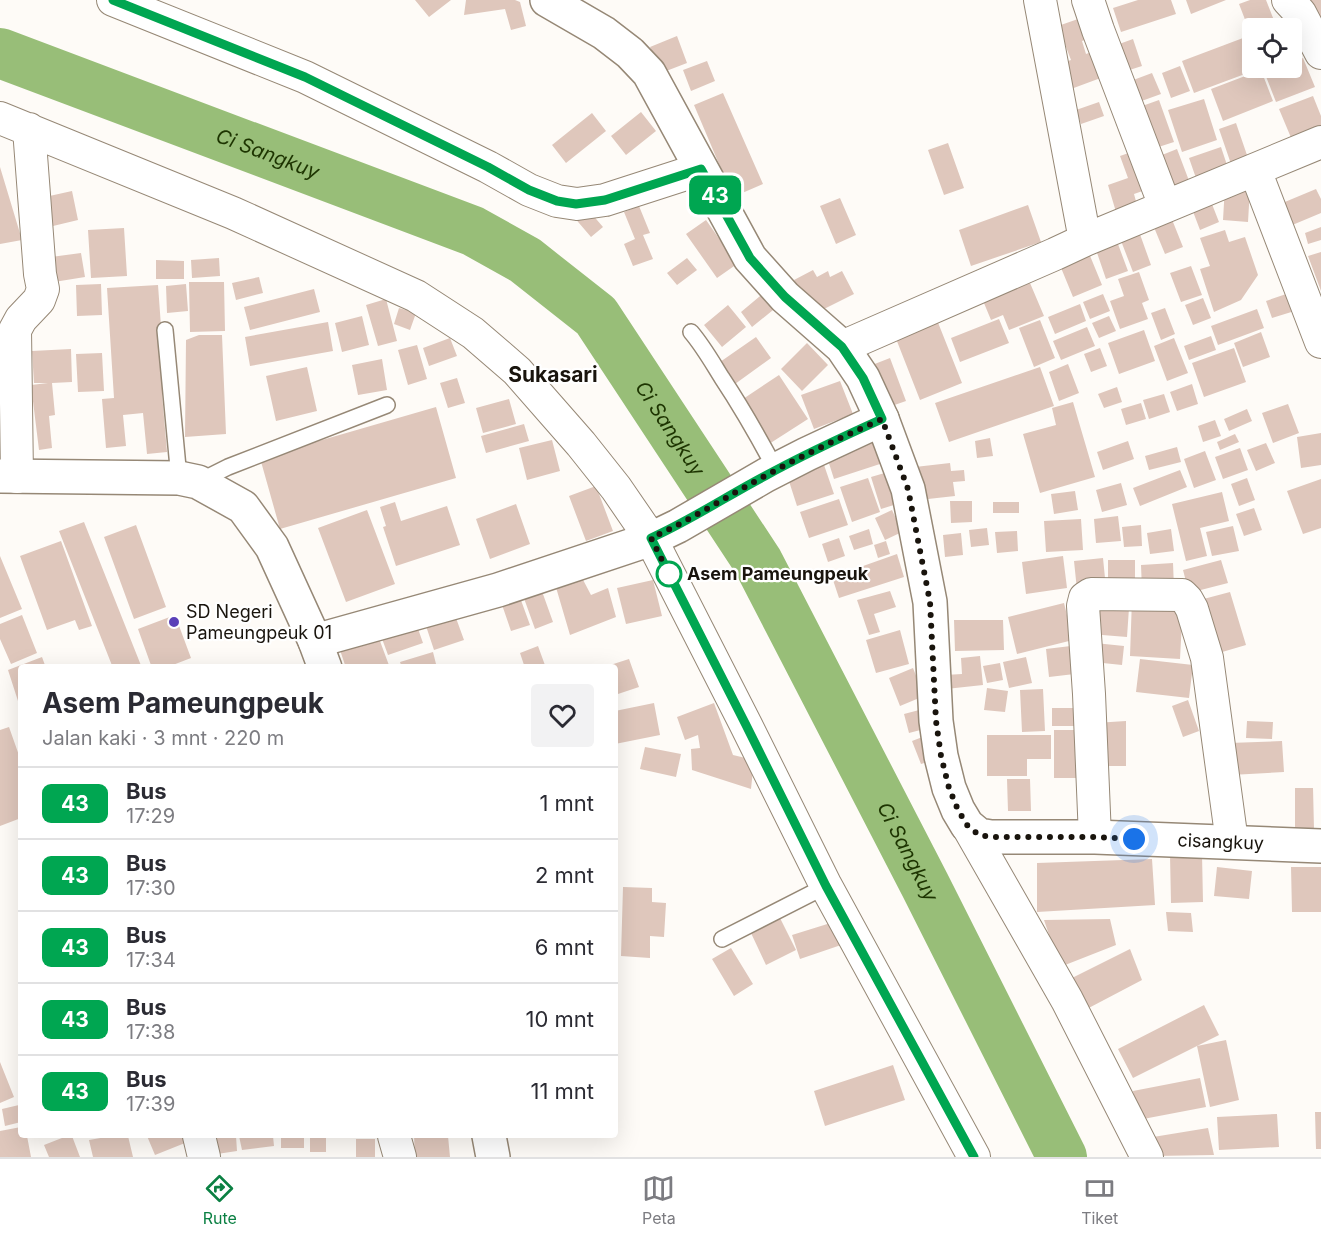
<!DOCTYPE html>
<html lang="id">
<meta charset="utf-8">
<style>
body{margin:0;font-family:Inter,sans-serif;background:#f2f2f3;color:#2b2b33;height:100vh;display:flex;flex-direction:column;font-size:22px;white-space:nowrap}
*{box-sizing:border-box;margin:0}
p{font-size:20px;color:#7c7c81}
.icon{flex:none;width:33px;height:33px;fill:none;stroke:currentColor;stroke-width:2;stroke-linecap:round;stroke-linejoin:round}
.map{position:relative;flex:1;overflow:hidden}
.sheet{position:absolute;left:18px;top:664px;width:600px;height:474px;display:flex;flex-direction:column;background:#fff;border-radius:6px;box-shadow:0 6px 24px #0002}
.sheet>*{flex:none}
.badge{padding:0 12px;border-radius:9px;font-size:21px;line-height:39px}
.tools{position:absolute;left:1242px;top:18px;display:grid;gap:12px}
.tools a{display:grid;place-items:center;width:60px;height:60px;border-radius:6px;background:#fff;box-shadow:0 6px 24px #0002;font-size:30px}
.you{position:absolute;width:30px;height:30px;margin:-15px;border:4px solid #fff;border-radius:50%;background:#1a73e8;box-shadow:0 0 0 9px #1a73e833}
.map>.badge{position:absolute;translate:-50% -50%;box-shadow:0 0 0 3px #fff}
.round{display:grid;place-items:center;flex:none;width:63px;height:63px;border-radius:6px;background:#f2f2f3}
.head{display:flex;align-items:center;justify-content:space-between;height:102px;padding:0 24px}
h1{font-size:28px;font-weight:700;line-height:45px}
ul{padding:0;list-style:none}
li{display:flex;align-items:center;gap:18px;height:72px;padding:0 24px;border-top:2px solid #e1e1e2}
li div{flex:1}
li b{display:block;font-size:22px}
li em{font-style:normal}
li .badge{min-width:66px;font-weight:700;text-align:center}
.menu{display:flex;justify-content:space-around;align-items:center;height:84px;border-top:2px solid #e1e1e2;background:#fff;font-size:16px;color:#7c7c81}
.menu a{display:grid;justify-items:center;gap:3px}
.menu .on{color:#0b8043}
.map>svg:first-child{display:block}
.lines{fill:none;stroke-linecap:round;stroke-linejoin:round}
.river{stroke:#98be78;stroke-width:50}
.building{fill:#dfc7bc}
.service-casing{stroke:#968876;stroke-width:18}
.minor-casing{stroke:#968876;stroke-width:34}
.tertiary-casing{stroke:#968876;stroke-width:36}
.primary-casing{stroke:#968876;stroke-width:36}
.service{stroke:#fff;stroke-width:15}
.minor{stroke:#fff;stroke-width:32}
.tertiary{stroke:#fff;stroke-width:33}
.primary{stroke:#fff;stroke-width:33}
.line-casing{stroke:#fff;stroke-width:14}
.line{stroke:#00a651;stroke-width:9}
.walk{stroke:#19140d;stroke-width:6;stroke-dasharray:0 10.8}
.stop-dot{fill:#fff;stroke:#00a651;stroke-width:3}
.poi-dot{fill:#5b40b8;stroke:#fff;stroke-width:2}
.labels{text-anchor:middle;stroke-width:4.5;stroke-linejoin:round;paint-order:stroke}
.stop-label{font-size:18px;font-weight:bold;fill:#19140d;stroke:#fff;text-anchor:start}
.poi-label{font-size:18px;fill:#19140d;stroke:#fff;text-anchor:start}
.street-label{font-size:18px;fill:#19140d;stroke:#fff}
.water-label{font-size:20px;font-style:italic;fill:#1d3401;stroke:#fff}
.quarter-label{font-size:21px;font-weight:bold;fill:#19140d;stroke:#fff}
</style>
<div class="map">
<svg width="1321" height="1157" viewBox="0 0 1321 1157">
<rect width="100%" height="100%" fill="#fefbf7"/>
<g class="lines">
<path class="river" id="s1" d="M0,53L473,231L525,260L596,316L758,562L925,885L1062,1157"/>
</g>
<path class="building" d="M415,0H451L429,17Z
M466,0H515L520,2L526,26L511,30L505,9L464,15Z
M1138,0H1171L1176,14L1121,32L1113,8Z
M1186,0H1226L1191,14Z
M1250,0H1266L1277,28H1252V68H1261L1194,93L1182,61L1251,35L1239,4Z
M1309,0H1321V22Z
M1078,19L1085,40L1082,41L1086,54L1097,50L1106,76L1071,89L1062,63L1071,60L1058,26Z
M677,36L687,63L661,73L650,47Z
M1133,39L1142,66L1120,73L1111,47Z
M1303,58L1315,87L1276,102L1265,74L1280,68H1292V63Z
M707,61L715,81L691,91L683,70Z
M1180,66L1190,91L1171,98L1162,73Z
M1261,70L1273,101L1223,121L1211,89Z
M1152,73L1161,94L1136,103L1128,82Z
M723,93L763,184L733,197L694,105Z
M1313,96L1321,116V127L1292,140L1279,109Z
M1204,99L1217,140L1182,152L1168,110Z
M1159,100L1174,142L1146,151L1131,110Z
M1099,102L1104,116L1081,124L1076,110Z
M641,112L656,131L626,155L611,136Z
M592,113L606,131L566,163L552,145Z
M1236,123L1248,158L1231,164L1219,129Z
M948,143L964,188L944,195L928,150Z
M1221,147L1229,171L1197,181L1189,158Z
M1140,149L1154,187L1134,194L1137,205L1116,212L1108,185L1128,178L1120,156Z
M1177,149L1191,186L1170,193L1157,157Z
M0,167L22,240L0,244Z
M1225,186L1250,188L1248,222L1223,220Z
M1316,189L1321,199V213L1290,226L1280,204Z
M72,191L78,220L53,226L45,197Z
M1208,194L1219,222L1200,230L1189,201Z
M840,198L856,235L836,244L820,206Z
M1028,205L1041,242L971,266L959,230Z
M585,206L603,227L591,237L573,216Z
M639,206L650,233L643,235L653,259L633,266L624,244L635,239L624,212Z
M1169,212L1183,247L1165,254L1151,220Z
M706,220L737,264L717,278L686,234Z
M1137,226L1151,265L1133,272L1118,233Z
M1321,227V240L1308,244L1305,233Z
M124,228L127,276L91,278L88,230Z
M1225,230L1229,242L1245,237L1258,275L1241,300L1214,312L1200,269L1210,266L1200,238Z
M1115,236L1128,271L1106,279L1094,244Z
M1086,246L1102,285L1073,297L1057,258Z
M1321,252V291L1308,256Z
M81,253L85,277L54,282L51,257Z
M219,258L220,276L192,278L191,260Z
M687,258L697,270L677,285L667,273Z
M156,260L184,261V279H156Z
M1191,266L1202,295L1181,302L1170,273Z
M813,270L817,277L828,271L830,277L842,271L854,294L812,315L794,280Z
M1139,272L1149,300L1142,303L1148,319L1120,329L1110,301L1124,296L1118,279Z
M259,277L263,293L236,300L232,283Z
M1005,280L1009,291L1030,283L1044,316L1009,330L1003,315L991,320L979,291Z
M189,282H224L225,331L190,332Z
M101,284L102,315L77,316L76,285Z
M186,284L188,311L167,313L166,286Z
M158,285L166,395L162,394L167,452L147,454L143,413L123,415L126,446L106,448L102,399L114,398L107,288Z
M314,289L320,312L250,330L244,307Z
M766,291L778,306L752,327L741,312Z
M1295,291L1301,309L1272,318L1266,301Z
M1103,294L1110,311L1090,319L1083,302Z
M1203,298L1211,318L1193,325L1185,305Z
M386,299L397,341L378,346L366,305Z
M1080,304L1086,321L1055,334L1048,317Z
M728,305L746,327L722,347L704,325Z
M399,308L416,313L410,330L394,324Z
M1165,308L1175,334L1161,340L1151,313Z
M1257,309L1264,328L1218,345L1211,326Z
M935,315L962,383L920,400L893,331Z
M362,316L369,345L342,352L335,323Z
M1109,316L1116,331L1099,338L1092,323Z
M999,319L1009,343L960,362L951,338Z
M1040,320L1055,358L1034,367L1019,328Z
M328,322L333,351L250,366L245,337Z
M1087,327L1095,346L1061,360L1053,341Z
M1144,330L1155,361L1119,374L1108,343Z
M1261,332L1270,357L1243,367L1234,343Z
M199,335H222L226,434L185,437L186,340Z
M1211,336L1216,350L1189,360L1184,346Z
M756,337L771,358L735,384L720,362Z
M450,338L457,356L429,366L423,348Z
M1174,338L1188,373L1167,381L1154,346Z
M807,343L828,365L802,391L781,369Z
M417,345L427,379L408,385L398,350Z
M1100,348L1107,366L1091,372L1084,354Z
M1234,348L1246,382L1204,397L1192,363Z
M71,349L72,382L52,383L55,415L49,416L52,448L39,450L31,385L48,383H34L32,351Z
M102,353L104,391L78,392L76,354Z
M890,358L906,401L883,409L867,367Z
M382,359L387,390L358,395L352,365Z
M1068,364L1079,393L1059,401L1049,372Z
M307,367L317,411L276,421L266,376Z
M1040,367L1054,406L949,442L935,403Z
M779,375L808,419L769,444L740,401Z
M457,378L465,403L448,408L440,383Z
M840,381L853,414L814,429L801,395Z
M1192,384L1198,404L1177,411L1170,392Z
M1117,387L1122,402L1104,408L1098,394Z
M1164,394L1170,412L1149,419L1143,400Z
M509,399L516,424L483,433L476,408Z
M1073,402L1095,477L1040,493L1023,434L1056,425L1052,408Z
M1141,403L1146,419L1126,425L1121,409Z
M1288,404L1299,433L1273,443L1262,413Z
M436,407L456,478L280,529L260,458Z
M1247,409L1252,421L1229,431L1224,419Z
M1215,420L1221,436L1203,442L1198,426Z
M524,424L529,441L486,453L481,436Z
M1321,433V465L1301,468L1297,437Z
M1235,434L1239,442L1220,450L1217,442Z
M875,438L883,463L834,479L826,454Z
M990,438L993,456L977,458L975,441Z
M552,440L560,471L527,480L519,448Z
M1128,441L1134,459L1103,470L1097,452Z
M1266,443L1275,463L1256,471L1247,450Z
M1177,447L1181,462L1149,470L1145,456Z
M1240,448L1248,470L1223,479L1215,457Z
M1205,451L1216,480L1194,488L1184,459Z
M823,462L834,494L797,506L787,475Z
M950,463L951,471L964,470L965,481L953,482L955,496L919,500L915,467Z
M1180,470L1187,487L1140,506L1133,488Z
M888,472L897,504L881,509L871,477Z
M868,478L880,512L852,522L840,487Z
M1247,478L1255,500L1239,506L1231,484Z
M1321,479V528L1303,534L1287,491Z
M1121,483L1127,505L1102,512L1096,490Z
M596,486L613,531L586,541L569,496Z
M1075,491L1078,510L1054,514L1051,494Z
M1222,492L1229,521L1200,528L1207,556L1186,561L1172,504Z
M839,499L848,525L809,538L800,512Z
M950,501H972V522L951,523Z
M395,502L401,521L447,506L460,545L396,566L383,527L386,526L380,507Z
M993,502H1019V513H993Z
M516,504L530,544L490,559L476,519Z
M1254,508L1262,530L1244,536L1236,514Z
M367,510L395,584L346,602L318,528Z
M892,510L902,532L885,540L875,518Z
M1118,516L1121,541L1096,543L1094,519Z
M1081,519L1083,550L1046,552L1044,521Z
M84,522L142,668H113L59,531Z
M136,525L166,607L134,619L104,537Z
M1141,525L1142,546L1124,547L1122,527Z
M1233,526L1239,551L1212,556L1206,532Z
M987,528L989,545L971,547L969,530Z
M869,529L873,544L854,550L849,536Z
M1171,529L1174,551L1150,554L1147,533Z
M1017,531L1018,551L997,553L995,532Z
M961,533L963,555L945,557L943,535Z
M839,538L845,556L828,562L822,544Z
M61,541L92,626L79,630L75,620L47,630L20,556Z
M886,541L890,554L878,558L874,545Z
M897,554L904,577L839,598L832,577Z
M0,556L22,609L0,618Z
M1063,556L1067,588L1026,594L1022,562Z
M1103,558L1106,588L1077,590L1074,561Z
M1108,560H1135V589H1108Z
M1221,560L1228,583L1189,593L1183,570Z
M1173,563L1174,588L1142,590L1141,565Z
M580,574L591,595L608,588L616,617L570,635L555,584Z
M653,580L662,616L626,624L617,588Z
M539,583L553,622L535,629L521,590Z
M890,591L896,607L874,614L880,632L869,635L857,600Z
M518,592L530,625L511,631L500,599Z
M1230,592L1246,645L1212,655L1196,601Z
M1132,599L1183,602L1180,659L1130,656Z
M1064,603L1073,640L1017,654L1008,617Z
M1092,605L1129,608L1127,637L1090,634Z
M452,607L464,640L434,650L423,617Z
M22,615L37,653L11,664L0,639V624Z
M175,615L191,658L165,668H152L138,629Z
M954,620H1003L1004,650L955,651Z
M416,623L423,643L388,655L381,636Z
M900,630L909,664L876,673L866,640Z
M377,633L390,668H346L339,647Z
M1095,643L1124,646L1122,665L1093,662Z
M1079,645L1083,673L1049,677L1046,649Z
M538,646L546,668H525L520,653Z
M433,652L437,668H402L400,662Z
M980,656L983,685L946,689L945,675L962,674L961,658Z
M42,657L46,668H21V700L18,701L8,670Z
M1026,657L1032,683L1009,688L1003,662Z
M629,659L639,687L615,695V668L604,667Z
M1140,659L1193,665L1189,698L1136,692Z
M1000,663L1003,680L987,683L983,666Z
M913,668L924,696L900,706L889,678Z
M987,688L1008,691L1005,712L984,710Z
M1043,689L1045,731L1022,732L1020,690Z
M1188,700L1199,731L1183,737L1172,706Z
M654,703L660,735L615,744V711Z
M714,703L733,755L754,760L751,789L692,770L691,749L700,748L698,735L685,740L677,717Z
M1052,708H1077L1076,726H1052Z
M923,709L928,728L909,733L904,714Z
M1126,721V766H1095V723Z
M1247,721L1273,722L1272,739L1246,738Z
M9,727L21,761V818L0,826V730Z
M1054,730H1086L1087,778H1054Z
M987,735H1051V759H1027V776H987Z
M925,736L934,760L921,764L912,741Z
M1282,741L1284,772L1231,775L1229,743Z
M645,747L681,754L676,777L640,769Z
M1007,779H1030L1031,811H1008Z
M1295,788H1313L1314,829H1295Z
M1202,854L1203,902L1171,903L1170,855Z
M1152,859L1155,905L1037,912V863Z
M1217,867L1252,871L1249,899L1214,896Z
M1291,867H1321V912H1292Z
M623,887L652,888V902L666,903L664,937L650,936V958L621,956Z
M1166,912L1191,913L1193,932L1168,931Z
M780,918L796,950L766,965L751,933Z
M1110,919L1116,945L1060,967L1044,920Z
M837,921L844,944L800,959L792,935Z
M731,948L753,984L734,996L712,959Z
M1130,949L1142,980L1083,1011L1066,981Z
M1204,1005L1219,1035L1133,1078L1118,1049Z
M1226,1040L1239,1100L1210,1107L1197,1046Z
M0,1062L14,1097L0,1103Z
M893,1065L905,1100L825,1126L814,1091Z
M1200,1078L1206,1107L1138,1120L1133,1091Z
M19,1105L21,1114V1122L5,1126L2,1109Z
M1315,1112H1321V1149H1316Z
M1277,1114L1279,1147L1219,1150L1217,1117Z
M21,1127V1136H27L31,1157H0V1131Z
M1208,1128L1214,1155L1154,1156L1147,1138Z
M67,1136H72L80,1157H49L44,1145Z
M112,1136H128L133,1157H93L89,1140Z
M147,1136H187L190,1141L155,1155Z
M214,1136H236L237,1151L217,1154Z
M239,1136H273L274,1146L242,1150Z
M281,1136H304V1148H281Z
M310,1136H326V1152H310Z
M414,1136H448L450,1157H415Z
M356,1139H375V1157H356Z"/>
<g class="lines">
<defs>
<path id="service" d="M165,330L179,478
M691,332C703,346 712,362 722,378C742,408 759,438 776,470
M198,482L228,467L387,405
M722,939L826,886"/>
<path id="minor" d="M113,0L305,77L488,167L529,190L557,201L577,204L605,200L701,169
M1040,0L1085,240
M1088,0L1098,30L1165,206
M1288,0L1300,13L1321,53
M0,118L233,213L416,296L473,333L517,371L581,444L616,488L651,539L746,725L826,886L974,1157
M1255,170L1321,342
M842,347L1055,254L1085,240L1321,142
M17,477L15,330L21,319L39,300L43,289L40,274L29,129
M967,825L1067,1000L1147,1157
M1095,837L1089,694L1083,606L1085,598L1091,594L1182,595L1187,600L1192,609L1207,658L1232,842
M199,1136L204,1157
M394,1136L400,1157"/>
<g id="tertiary">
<path id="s2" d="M547,0L604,33L630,53L649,73L750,258L785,297L842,347L863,378L882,419L908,489L930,602L936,721L941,756L949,788L958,810L967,825L979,835L991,837H1095L1321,846"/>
<path d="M315,641L498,590L651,539L678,526L766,475L807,454L882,419"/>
</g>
<path id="primary" d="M0,476L179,478L198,482L243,507L272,547L315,641L325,668
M489,1136L493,1157"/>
</defs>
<use href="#service" class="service-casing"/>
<use href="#minor" class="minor-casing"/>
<use href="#tertiary" class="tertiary-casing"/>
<use href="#primary" class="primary-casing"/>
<use href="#service" class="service"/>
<use href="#minor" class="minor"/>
<use href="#tertiary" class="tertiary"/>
<use href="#primary" class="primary"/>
</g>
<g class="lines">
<defs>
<path id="line" d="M113,0L305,77L488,167L529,190L557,201L576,204L605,200L701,169L750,258L785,297L842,347L863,378L882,419C842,437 803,455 765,476C727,496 691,520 651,538L746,725L826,886L974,1157"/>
</defs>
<use href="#line" class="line-casing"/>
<use href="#line" class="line"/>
<path class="walk" d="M669,574L670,576L651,538C691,520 727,496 765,476C803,455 842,437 882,419L908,489L930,602L936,721L941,756L949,788L958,810L967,825L979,835L991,837H1095L1134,839"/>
</g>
<circle class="stop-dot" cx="669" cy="574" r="12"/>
<circle class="poi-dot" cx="174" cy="622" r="6"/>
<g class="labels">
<g class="stop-label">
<text x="687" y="580">Asem Pameungpeuk</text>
</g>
<g class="poi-label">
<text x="186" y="618">SD Negeri<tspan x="186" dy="21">Pameungpeuk 01</tspan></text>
</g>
<g class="street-label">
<text dy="6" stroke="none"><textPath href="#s2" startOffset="1224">cisangkuy</textPath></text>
</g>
<g class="water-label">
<text dy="7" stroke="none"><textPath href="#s1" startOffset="286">Ci Sangkuy</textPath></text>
<text dy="7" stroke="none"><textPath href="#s1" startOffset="790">Ci Sangkuy</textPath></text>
<text dy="7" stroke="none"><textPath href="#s1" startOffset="1276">Ci Sangkuy</textPath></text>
</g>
<g class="quarter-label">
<text x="553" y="382">Sukasari</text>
</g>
</g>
</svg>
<div class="tools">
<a><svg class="icon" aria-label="locate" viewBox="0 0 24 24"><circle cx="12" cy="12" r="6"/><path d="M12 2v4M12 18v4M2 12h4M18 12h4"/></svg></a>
</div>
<div class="you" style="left:1134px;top:839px"></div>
<b class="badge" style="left:715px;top:195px;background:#00a651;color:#fff">43</b>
<section class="sheet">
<div class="head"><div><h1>Asem Pameungpeuk</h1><p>Jalan kaki · 3 mnt · 220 m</p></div><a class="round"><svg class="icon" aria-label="heart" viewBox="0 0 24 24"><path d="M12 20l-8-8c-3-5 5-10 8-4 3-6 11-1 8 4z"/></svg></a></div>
<ul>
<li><span class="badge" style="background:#00a651;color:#fff">43</span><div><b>Bus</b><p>17:29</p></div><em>1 mnt</em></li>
<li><span class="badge" style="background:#00a651;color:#fff">43</span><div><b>Bus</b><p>17:30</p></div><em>2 mnt</em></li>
<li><span class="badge" style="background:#00a651;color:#fff">43</span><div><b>Bus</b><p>17:34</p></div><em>6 mnt</em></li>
<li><span class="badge" style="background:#00a651;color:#fff">43</span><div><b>Bus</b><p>17:38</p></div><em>10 mnt</em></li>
<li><span class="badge" style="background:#00a651;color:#fff">43</span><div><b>Bus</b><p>17:39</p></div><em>11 mnt</em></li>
</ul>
</section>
</div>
<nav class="menu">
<a class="on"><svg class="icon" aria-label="directions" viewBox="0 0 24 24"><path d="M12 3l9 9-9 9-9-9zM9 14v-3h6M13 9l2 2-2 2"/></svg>Rute</a>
<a><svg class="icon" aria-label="map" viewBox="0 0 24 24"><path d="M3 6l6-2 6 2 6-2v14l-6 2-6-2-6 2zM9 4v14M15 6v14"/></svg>Peta</a>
<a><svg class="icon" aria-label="tickets" viewBox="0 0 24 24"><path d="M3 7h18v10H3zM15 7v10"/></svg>Tiket</a>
</nav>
